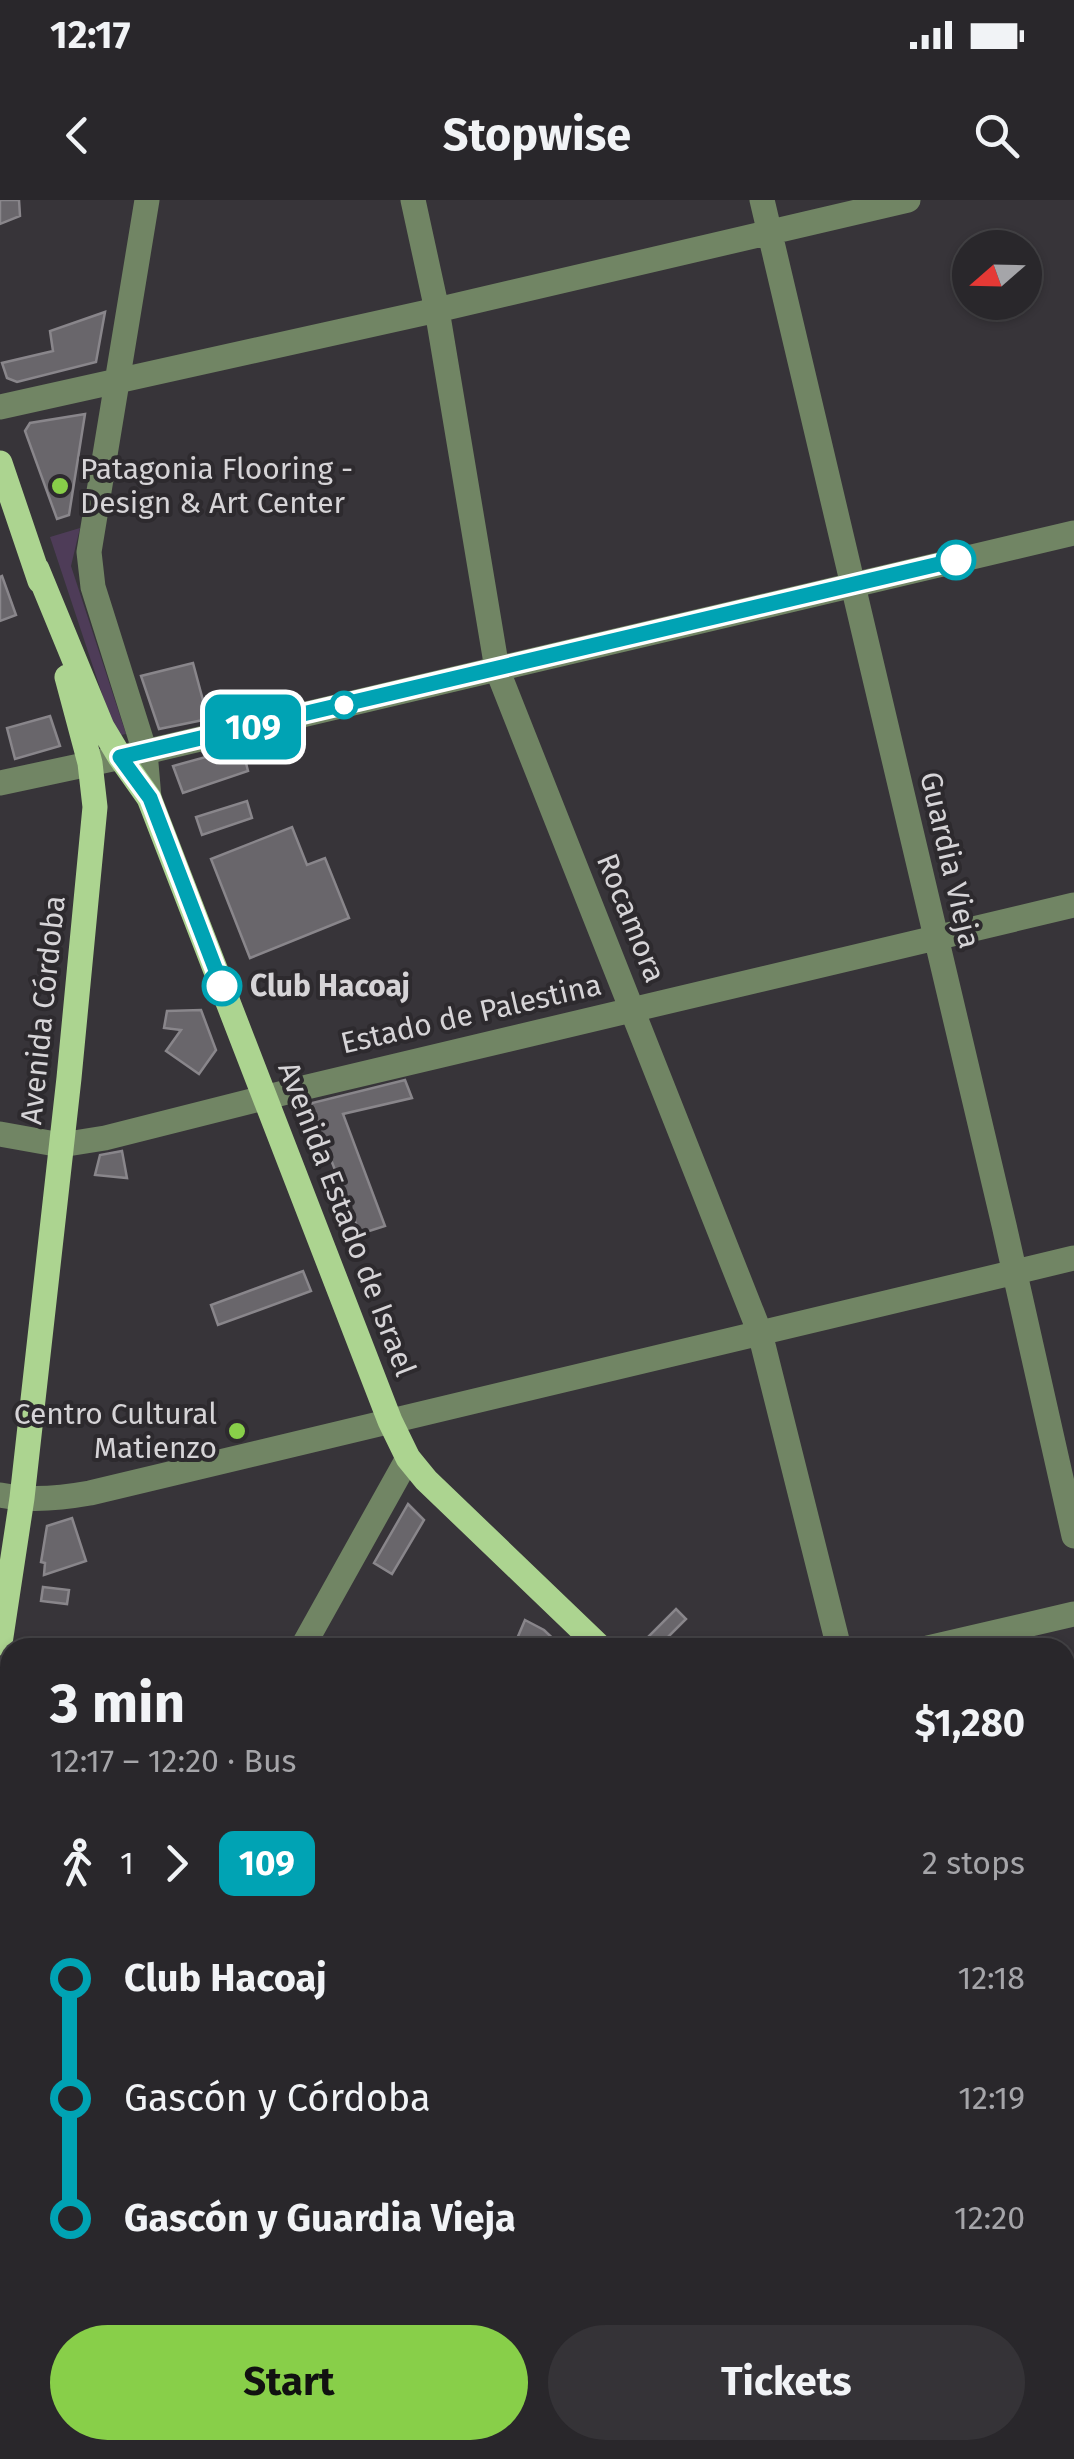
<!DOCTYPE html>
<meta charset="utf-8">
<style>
body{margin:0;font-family:"Fira Sans",sans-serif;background:#353337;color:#f1f3f6;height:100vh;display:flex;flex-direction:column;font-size:38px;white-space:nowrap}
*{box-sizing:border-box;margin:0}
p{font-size:32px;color:#a5a5a9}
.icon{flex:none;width:55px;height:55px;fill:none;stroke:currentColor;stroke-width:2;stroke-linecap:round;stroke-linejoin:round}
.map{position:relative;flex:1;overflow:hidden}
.drawer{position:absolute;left:0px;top:1438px;width:1075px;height:822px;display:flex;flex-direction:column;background:#29272b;border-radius:30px 30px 0 0;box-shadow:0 2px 8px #0004,0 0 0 2px #454447}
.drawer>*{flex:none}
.badge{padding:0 20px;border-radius:15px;font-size:35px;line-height:65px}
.needle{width:65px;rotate:250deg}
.fabs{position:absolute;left:952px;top:30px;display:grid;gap:20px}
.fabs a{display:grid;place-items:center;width:90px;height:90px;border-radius:50%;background:#29272b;box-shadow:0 2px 8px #0004,0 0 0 2px #454447;font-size:50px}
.map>.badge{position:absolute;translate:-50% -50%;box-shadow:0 0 0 5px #fff}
.legs{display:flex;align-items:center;gap:15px;height:110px;padding:0 50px;font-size:32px}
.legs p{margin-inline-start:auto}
.summary{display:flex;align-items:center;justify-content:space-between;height:170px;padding:0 50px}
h1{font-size:55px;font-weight:700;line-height:75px}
.cta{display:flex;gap:20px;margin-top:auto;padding:20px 50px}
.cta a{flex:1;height:115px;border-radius:60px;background:#88cf49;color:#111;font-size:40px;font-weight:700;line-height:115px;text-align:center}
.cta a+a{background:#353337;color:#f1f3f6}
ul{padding:0 50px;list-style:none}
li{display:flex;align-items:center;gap:35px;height:120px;font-size:38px}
li i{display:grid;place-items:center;width:15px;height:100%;margin:0 12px;background:currentColor}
li i::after{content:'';width:25px;height:25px;margin:-12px;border:8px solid;border-radius:50%;background:#29272b}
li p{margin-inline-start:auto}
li:first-child i{background:linear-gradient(#0000 50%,currentColor 0)}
li:last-child i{background:linear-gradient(currentColor 50%,#0000 0)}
.status{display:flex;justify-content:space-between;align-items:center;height:70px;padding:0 50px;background:#29272b;direction:ltr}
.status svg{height:28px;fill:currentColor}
header{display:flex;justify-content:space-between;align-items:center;height:130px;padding:0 50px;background:#29272b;font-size:45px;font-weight:700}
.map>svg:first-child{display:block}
.built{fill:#433d47}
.green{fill:#4e3c58}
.building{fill:#69666b;stroke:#89868b;stroke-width:2.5}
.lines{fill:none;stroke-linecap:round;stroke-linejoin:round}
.minor{stroke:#718564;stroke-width:25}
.major{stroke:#acd490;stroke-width:25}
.line-1-casing{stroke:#fff;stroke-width:22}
.line-1{stroke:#00a3b4;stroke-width:15}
.poi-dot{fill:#88cf49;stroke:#2d2a2e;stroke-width:4}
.stop-1-dot{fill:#fff;stroke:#00a3b4;stroke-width:5}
.labels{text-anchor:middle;stroke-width:8;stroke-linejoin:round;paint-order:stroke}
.poi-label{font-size:30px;fill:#d6d4d7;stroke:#2d2a2e;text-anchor:start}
.street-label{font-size:30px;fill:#d6d4d7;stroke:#2d2a2e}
.stop-label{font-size:30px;font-weight:bold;fill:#d6d4d7;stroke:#2d2a2e;text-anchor:start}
</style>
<div class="status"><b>12:17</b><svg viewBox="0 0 49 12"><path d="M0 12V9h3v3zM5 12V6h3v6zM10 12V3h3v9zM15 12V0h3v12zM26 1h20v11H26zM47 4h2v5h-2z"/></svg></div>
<header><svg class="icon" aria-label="back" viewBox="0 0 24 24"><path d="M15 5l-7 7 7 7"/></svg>Stopwise<svg class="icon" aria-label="search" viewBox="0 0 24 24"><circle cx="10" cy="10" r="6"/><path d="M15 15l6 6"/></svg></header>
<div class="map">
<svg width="1074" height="2259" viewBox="0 0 1074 2259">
<rect width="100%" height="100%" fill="#373439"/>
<path class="built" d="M238,2250H336L350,2259H233Z"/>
<path class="green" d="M80,328L71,366L126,534L116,536L50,337Z"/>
<path class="building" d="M0,0H19L20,16L0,24Z
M105,112L96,162L17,182L7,178L2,163L53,151L50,131Z
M85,214L69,315L57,319L25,231L30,223Z
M2,376L16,415L0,421V377Z
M193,463L208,519L159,529L141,476Z
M50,516L60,546L15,559L7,528Z
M242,547L248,571L183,593L173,566Z
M247,601L252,618L202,635L196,617Z
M292,627L307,665L325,658L349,718L250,758L211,659Z
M201,810L216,850L199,874L166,851L181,830L164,828L167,811Z
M405,880L412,898L343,914L385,1026L360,1034L310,906L312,903Z
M122,951L127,978L95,975L100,955Z
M303,1071L311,1091L218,1125L211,1105Z
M408,1304L424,1320L392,1374L374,1363Z
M72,1318L86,1361L44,1375L45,1363L41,1362L47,1326Z
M43,1387L69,1390L67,1404L41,1401Z
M676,1409L686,1419L657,1448H652L645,1440Z
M525,1420L544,1430L563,1448H513Z"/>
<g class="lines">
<path class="minor" d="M147,0L89,352L93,387L145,552L149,598
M413,0L437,110L497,469L760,1133L839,1448
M762,0L1004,1025L1074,1336
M0,207L437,110L908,0
M0,583L145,552L1074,333
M0,934L61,945L105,938L307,887L1074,705
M0,1295C28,1301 62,1298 90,1293L1074,1058
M302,1448L408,1258
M928,1448L1074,1414
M0,1524L10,1530
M1065,1784L1074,1782
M0,1879L10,1886
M1065,2090L1074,2076
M1065,2193L1074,2198
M0,2232L10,2238
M29,2250L44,2259
M583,2250L598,2259
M200,2259L206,2250
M957,2259L962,2250"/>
<path class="major" d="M0,263L40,381
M37,369L102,527L120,557L149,598L390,1221L408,1258L426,1280L601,1448
M0,1443L22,1298L69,878L95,607L90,563L67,477
M1065,1800L1074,1805"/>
</g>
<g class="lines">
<defs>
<path id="line-1" d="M222,786L150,598L120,557L956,360"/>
</defs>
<use href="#line-1" class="line-1-casing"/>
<use href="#line-1" class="line-1"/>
</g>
<g class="poi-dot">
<circle cx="60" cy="286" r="10"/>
<circle cx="237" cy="1231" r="10"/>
</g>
<g class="stop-1-dot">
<circle cx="956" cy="360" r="18"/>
<circle cx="344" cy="505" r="12"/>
<circle cx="222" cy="786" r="18"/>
</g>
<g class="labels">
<g class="poi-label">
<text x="80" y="279">Patagonia Flooring -<tspan x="80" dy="34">Design &amp; Art Center</tspan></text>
<text x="217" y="1224" text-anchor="end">Centro Cultural<tspan x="217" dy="34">Matienzo</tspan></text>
</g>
<g class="street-label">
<text transform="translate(950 660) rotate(77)" y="10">Guardia Vieja</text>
<text transform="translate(631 718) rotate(68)" y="10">Rocamora</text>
<text transform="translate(43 810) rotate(-84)" y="10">Avenida Córdoba</text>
<text transform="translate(471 814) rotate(-13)" y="10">Estado de Palestina</text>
<text transform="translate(347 1019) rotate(69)" y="10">Avenida Estado de Israel</text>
</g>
<g class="stop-label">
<text x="250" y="796">Club Hacoaj</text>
</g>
</g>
</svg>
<div class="fabs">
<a><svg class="needle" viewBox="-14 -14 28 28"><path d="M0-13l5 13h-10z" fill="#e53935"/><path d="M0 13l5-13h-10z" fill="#a5a5a9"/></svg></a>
</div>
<b class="badge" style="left:253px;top:527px;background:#00a3b4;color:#fff">109</b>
<section class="drawer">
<div class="summary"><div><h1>3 min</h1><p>12:17 – 12:20 · Bus</p></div><b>$1,280</b></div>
<div class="legs"><svg class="icon" aria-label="walk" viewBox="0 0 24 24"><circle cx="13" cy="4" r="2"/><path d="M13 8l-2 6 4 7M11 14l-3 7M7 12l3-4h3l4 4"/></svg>1<svg class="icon" aria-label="forward" viewBox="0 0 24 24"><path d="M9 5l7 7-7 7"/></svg><b class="badge" style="background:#00a3b4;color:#fff">109</b><p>2 stops</p></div>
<ul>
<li><i style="color:#00a3b4"></i><b>Club Hacoaj</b><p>12:18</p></li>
<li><i style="color:#00a3b4"></i><span>Gascón y Córdoba</span><p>12:19</p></li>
<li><i style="color:#00a3b4"></i><b>Gascón y Guardia Vieja</b><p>12:20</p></li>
</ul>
<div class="cta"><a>Start</a><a>Tickets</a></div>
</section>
</div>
